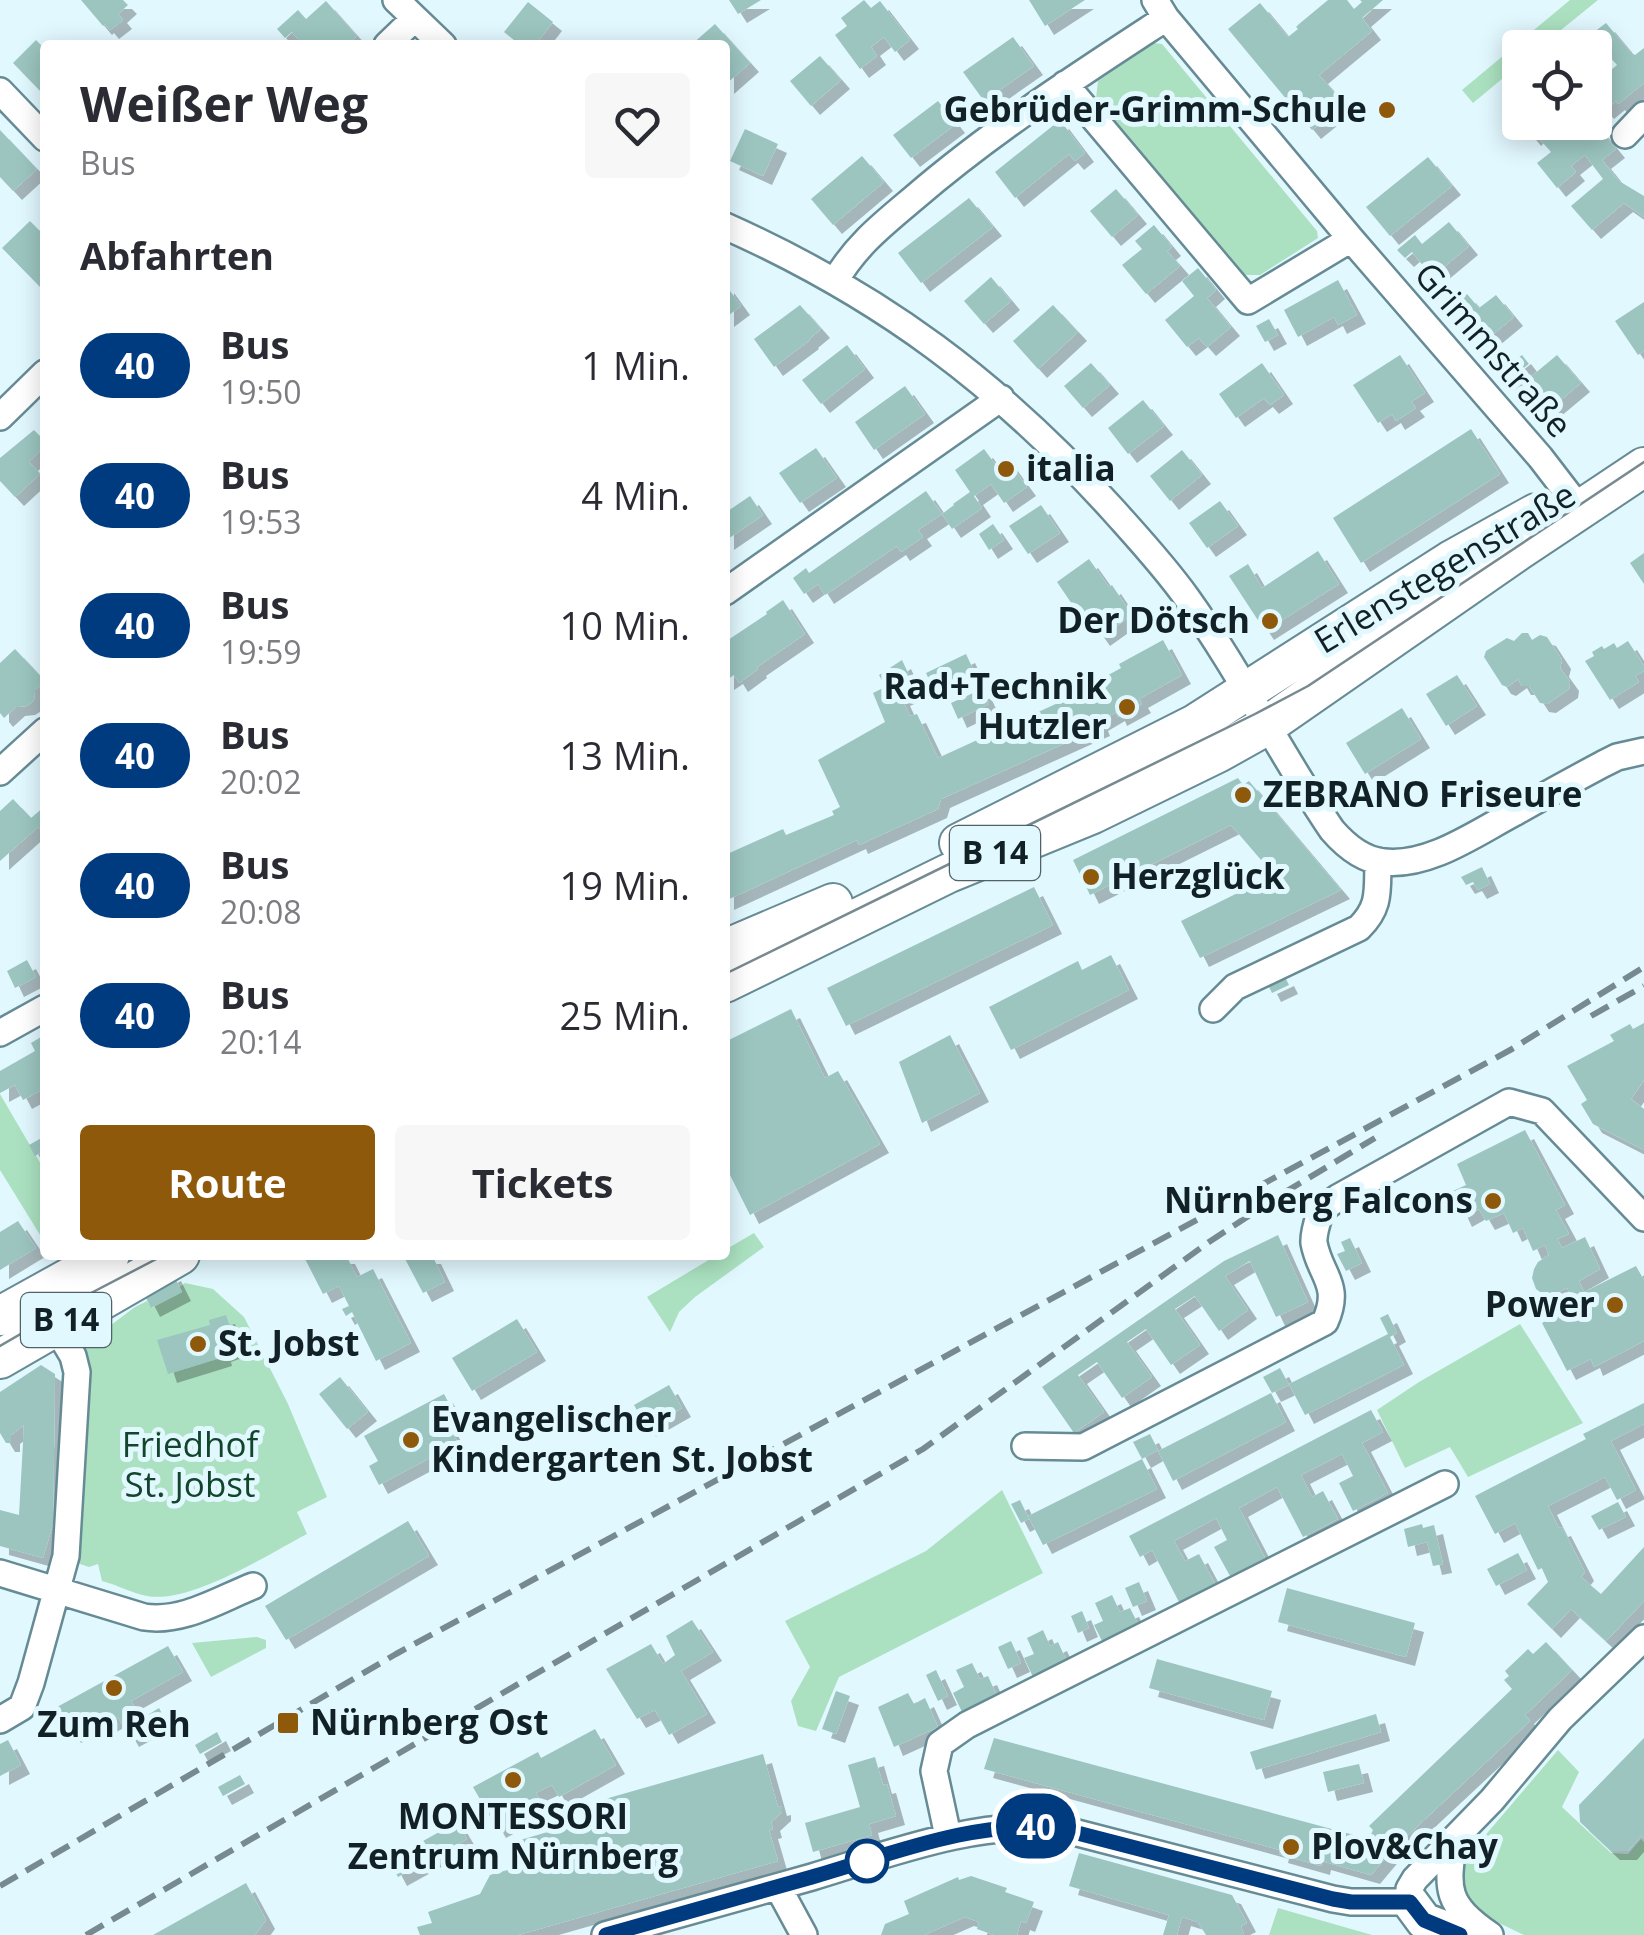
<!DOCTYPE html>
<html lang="de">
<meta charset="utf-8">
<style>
body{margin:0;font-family:"Open Sans",sans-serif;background:#f7f7f7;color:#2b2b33;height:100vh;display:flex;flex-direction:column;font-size:38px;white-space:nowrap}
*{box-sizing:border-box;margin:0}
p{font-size:32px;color:#7c7c81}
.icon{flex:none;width:55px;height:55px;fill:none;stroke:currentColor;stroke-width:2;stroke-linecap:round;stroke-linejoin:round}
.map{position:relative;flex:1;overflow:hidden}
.drawer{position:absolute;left:40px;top:40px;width:690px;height:1220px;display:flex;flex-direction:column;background:#fff;border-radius:10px;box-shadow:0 5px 25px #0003}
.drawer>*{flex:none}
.badge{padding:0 20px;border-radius:32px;font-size:35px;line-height:65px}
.fabs{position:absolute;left:1502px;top:30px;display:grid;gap:20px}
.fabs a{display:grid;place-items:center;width:110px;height:110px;border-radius:10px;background:#fff;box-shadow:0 5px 25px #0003;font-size:50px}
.map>.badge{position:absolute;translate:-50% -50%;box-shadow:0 0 0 5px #fff}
h2{padding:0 40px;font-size:38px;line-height:90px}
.round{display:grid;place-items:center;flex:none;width:105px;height:105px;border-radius:10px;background:#f7f7f7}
.head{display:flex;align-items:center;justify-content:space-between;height:170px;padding:0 40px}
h1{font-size:48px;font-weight:700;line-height:75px}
.cta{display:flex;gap:20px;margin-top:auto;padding:20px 40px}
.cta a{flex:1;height:115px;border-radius:10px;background:#8f590c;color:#fff;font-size:40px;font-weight:700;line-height:115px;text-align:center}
.cta a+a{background:#f7f7f7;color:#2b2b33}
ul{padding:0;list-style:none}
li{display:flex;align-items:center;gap:30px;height:130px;padding:0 40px}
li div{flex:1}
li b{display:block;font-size:38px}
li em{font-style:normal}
li .badge{min-width:110px;font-weight:700;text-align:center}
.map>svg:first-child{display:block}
.green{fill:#abe1c0}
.building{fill:#9cc5c0;filter:url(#shadow)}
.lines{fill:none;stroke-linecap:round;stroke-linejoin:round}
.street-casing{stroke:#678b95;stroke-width:30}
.secondary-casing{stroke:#678b95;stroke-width:40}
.primary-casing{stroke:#678b95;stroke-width:42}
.street{stroke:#fff;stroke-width:25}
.secondary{stroke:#fff;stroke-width:35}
.primary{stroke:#fff;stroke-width:38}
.tram{stroke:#778a8f;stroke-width:2.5}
.rail{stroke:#778a8f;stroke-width:6;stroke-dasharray:20 10;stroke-linecap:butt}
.line-casing{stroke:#fff;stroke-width:22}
.line{stroke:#003b80;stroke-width:15}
.poi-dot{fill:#8f590c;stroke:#e1f8fe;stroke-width:4}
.stop-dot{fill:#fff;stroke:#003b80;stroke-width:5}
.labels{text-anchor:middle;stroke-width:10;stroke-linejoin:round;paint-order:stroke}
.shield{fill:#e1f8fe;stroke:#506266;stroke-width:2.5}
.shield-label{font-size:32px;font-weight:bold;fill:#122125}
.poi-label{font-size:35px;font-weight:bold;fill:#122125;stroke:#e1f8fe;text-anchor:start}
.street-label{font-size:35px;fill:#122125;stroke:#e1f8fe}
.park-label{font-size:35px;fill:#13452c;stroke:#e1f8fe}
</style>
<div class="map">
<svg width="1644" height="1935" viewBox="0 0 1644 1935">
<defs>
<filter id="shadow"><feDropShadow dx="9" dy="9" stdDeviation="0" flood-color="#0004"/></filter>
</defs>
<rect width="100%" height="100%" fill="#e1f8fe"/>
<path class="green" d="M1570,0H1598L1540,47L1520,48V64L1473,103L1462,90Z
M1154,43L1162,44L1172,56L1317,231L1318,238L1260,275H1242L1096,99L1098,81Z
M0,1094L45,1171V1243L0,1170Z
M754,1233L764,1247L695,1297L679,1312L670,1332L647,1297L717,1255H725V1250Z
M185,1283L213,1289L244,1317L288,1404L327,1497L297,1512L307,1534C269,1554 190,1604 147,1596C132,1593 117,1585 102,1581L98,1564L89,1567L77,1563L75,1507L83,1346L135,1307L147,1301L152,1308Z
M1520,1324L1583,1423L1468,1477L1450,1447L1405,1468L1377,1410L1419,1382Z
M1002,1490L1043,1573L839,1677L816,1731L798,1726L791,1701L810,1667L785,1621L926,1551Z
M257,1637L266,1640V1648L211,1677L192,1643Z
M1558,1750L1579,1772L1562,1807L1611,1853L1628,1854L1641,1839L1644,1842V1935H1524L1474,1911L1462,1888V1872L1471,1852Z
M1278,1908L1372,1935H1269Z"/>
<path class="building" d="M81,0H123L128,5L118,14L123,20L110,30L105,24L103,26Z
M729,0H761L738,14Z
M864,0L871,8L880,1L910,40L895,52L884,37L871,47L877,56L860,69L835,35L847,26L841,18Z
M1029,0H1085L1045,26Z
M1328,0H1347L1354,9L1362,2L1360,0H1383L1362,18L1372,31L1319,75L1344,104L1312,130L1228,29L1260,3L1288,37L1298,29L1296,27L1299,24Z
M326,1L357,36L347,45H303L292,32L285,38L277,29L298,10L306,19Z
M528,2L553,22L535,45H520L504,32Z
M1606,23L1631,53L1635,55L1644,48V83L1618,104L1616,101L1605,110L1595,98V88L1601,83L1599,80L1617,65L1590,35Z
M715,24L750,63L725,85V45H691Z
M1013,37L1034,66L984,101L963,72Z
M36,40L45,49V96L13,63Z
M820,56L841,80L811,106L790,81Z
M938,101L956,124L911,158L893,135Z
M1060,120L1085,153L1075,161L1069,154L1015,198L995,172Z
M1520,122H1570L1583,138L1597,126L1616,149L1602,160L1619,181L1644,196V217L1624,203L1592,230L1571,206L1603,179L1585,155L1571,166L1576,172L1557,188L1537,163L1551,152L1535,134L1532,137Z
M745,129L778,144L763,176L730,161Z
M0,130L37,169L13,191L0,177Z
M862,156L884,182L833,225L811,199Z
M1428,157L1452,186L1390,236L1366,207Z
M1116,189L1138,215L1112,237L1090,211Z
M969,198L993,227L921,283L898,253Z
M30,221L45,236V292L2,248Z
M1449,222L1469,246L1432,277L1412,252L1405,258L1397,250L1415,235L1422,244Z
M1154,225L1172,247L1167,251L1180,266L1146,294L1122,265L1142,249L1135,241Z
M1198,268L1216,290L1207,298L1231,327L1207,347L1199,338L1187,347L1165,320L1194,296L1182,281Z
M991,277L1011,301L984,324L964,301Z
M1338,280L1357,315L1338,325L1334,317L1298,337L1284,310Z
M725,284L741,306L725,318Z
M1467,294L1479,308L1496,295L1514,317L1485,341L1455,304Z
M1644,302V351L1638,355L1615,321Z
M800,305L821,329L809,339L810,340L774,367L754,339Z
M1053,305L1078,332L1038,369L1013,341Z
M1269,319L1278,335L1265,342L1256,326Z
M847,345L865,369L821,404L802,380Z
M1400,355L1425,393L1411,402L1416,408L1396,421L1392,414L1378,423L1353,385Z
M1522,355L1529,364L1521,370L1525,376L1512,387L1500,372Z
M1557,355L1581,383L1545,413L1521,385Z
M1091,363L1110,385L1083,408L1064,386Z
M1262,363L1284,395L1270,405L1264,398L1236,418L1219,394Z
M905,386L925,414L874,450L855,422Z
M1143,400L1164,426L1128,454L1108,428Z
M1471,429L1500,474L1361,563L1333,518Z
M34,430L45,441V446L29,462L40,474L15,497L0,481V458Z
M816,448L837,478L800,503L779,473Z
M984,449L995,464L1005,457L1027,487L1004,503L991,484L974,496L982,508L952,529L942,514L918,530L923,537L901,552L897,546L825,595L818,584L804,594L793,578L806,568L809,573L926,491L942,514L954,505L953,504L970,492L955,470Z
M1182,450L1202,475L1170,501L1150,476Z
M750,496L763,515L725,541V513Z
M1220,501L1238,526L1207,548L1189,523Z
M1041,505L1060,533L1028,554L1009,526Z
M993,524L1004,540L989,550L979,534Z
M1318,551L1339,584L1265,631L1229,576L1248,564L1262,588Z
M1644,553V584L1630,563Z
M1089,559L1109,587L1112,585L1132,615L1101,637L1080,607L1076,610L1057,582Z
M783,600L805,634L757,667L758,669L739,683L734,675L725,681V642L767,614L766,612Z
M1522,633H1528L1532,640L1540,635L1547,637L1562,660L1560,668L1570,682L1569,689L1547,704L1540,703L1529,686H1522L1518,679L1507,687L1502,685L1484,657L1486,651L1507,638L1514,641Z
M1163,640L1182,675L1139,699L1142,704L1118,717L1116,712L1099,722L1101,727L941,799L938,809L859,845L857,840L725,901V855L783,829L786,835L834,815L832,811L840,807L818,760L885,722L873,693L885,687L879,675L902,660L916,690L901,697L910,716L917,714L938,758L1084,691L1083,689L1121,668L1119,664Z
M1628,641L1644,666V671L1635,676L1639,682L1610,700L1585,661L1594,656L1592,652L1602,646L1604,649L1614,643L1617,648Z
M15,649L45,681L35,690L34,699L31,703L26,706L16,707L4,718L0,713V663Z
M966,654L973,669L933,688L926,673Z
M1457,675L1477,706L1446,726L1426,694Z
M982,689L989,704L958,719L951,703Z
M1402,708L1421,739L1365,774L1346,743Z
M1238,778L1243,785L1249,781L1341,890L1200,958L1181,921L1274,875L1231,825L1090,895L1073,860Z
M13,799L31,818L45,806V828L42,831L38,827L0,861V811Z
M1482,867L1490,884L1478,890L1473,882L1466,885L1461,877Z
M1034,887L1053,925L846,1026L827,988Z
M1111,955L1129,990L1011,1050L989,1007L1078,961L1082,970Z
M27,960L36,977L15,988L7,971Z
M1285,977L1289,985L1272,993L1268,985Z
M791,1009L825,1078L838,1071L880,1144L750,1215L725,1165V1042Z
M1644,1023V1080L1631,1099L1644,1109V1150L1593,1124L1581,1104L1587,1100L1567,1066L1614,1041L1610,1035L1630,1024L1633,1029Z
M950,1035L980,1093L922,1123L899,1062Z
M41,1037L45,1044V1088L23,1100L15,1085L0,1093V1071L35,1051L31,1043Z
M1525,1130L1565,1205L1556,1210L1569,1234L1557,1239L1562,1248L1585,1237L1600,1269L1579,1281L1584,1292L1636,1266L1644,1280V1341L1594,1367L1591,1359L1567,1371L1542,1323L1566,1310L1562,1303L1572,1298L1567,1288L1552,1295H1544L1536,1289L1532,1278L1534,1269L1538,1262L1549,1255L1545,1245L1533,1251L1523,1228L1513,1233L1504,1213L1486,1221L1479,1209L1463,1218L1451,1192L1466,1185L1457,1164Z
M45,1136V1150L35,1156L29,1145Z
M18,1221L36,1248L0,1270V1232Z
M1278,1235L1308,1302L1276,1317L1250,1261L1225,1276L1248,1310L1219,1331L1195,1296L1175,1309L1200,1345L1171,1365L1146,1329L1127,1342L1152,1377L1122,1398L1097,1362L1078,1375L1104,1412L1074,1433L1042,1387L1224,1261Z
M1350,1238L1362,1263L1346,1271L1337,1254L1345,1251L1341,1242Z
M303,1255H346L357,1277L373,1269L411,1343L376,1361L352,1312L346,1316L342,1309L349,1306L339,1286L323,1294Z
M403,1255H432L445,1282L423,1293Z
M172,1272L182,1292L151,1308L141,1288Z
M1388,1314L1397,1333L1390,1337L1404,1365L1305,1415L1289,1384L1388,1334L1380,1318Z
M226,1315L229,1324L237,1328L240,1339L236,1348L222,1353L223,1357L168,1374L157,1340L210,1325L209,1320Z
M517,1319L537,1352L472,1391L452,1358Z
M41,1365L55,1374L53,1524L43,1558L0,1546V1510L19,1515L24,1425L11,1435V1443H6L0,1433V1392Z
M1280,1368L1289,1385L1272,1393L1263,1377Z
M340,1377L368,1412L347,1429L319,1394Z
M669,1385L682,1408L647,1428L634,1405Z
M1271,1393L1286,1422L1173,1481L1158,1451Z
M444,1394L453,1411L443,1416L458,1443L379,1485L369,1466L378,1461L364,1436Z
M1644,1403V1424L1611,1441L1636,1490L1617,1500L1605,1477L1548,1506L1559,1528L1562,1527L1585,1572L1581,1577L1601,1594L1644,1547V1601L1606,1641L1571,1609L1552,1629L1527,1604L1548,1582L1542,1568L1538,1570L1515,1523L1495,1534L1475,1496L1586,1439L1583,1434Z
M1371,1410L1383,1432L1362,1443L1388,1493L1353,1511L1339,1483L1353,1476L1342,1454L1301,1475L1312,1497L1323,1491L1338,1519L1303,1537L1277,1487L1239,1508L1265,1558L1230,1576L1214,1547L1227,1540L1216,1518L1174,1541L1185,1561L1199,1554L1215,1584L1179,1602L1152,1550L1140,1557L1129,1536Z
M1150,1434L1158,1450L1142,1459L1133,1442Z
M1142,1459L1157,1489L1043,1545L1028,1516Z
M1020,1500L1029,1519L1021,1523L1011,1504Z
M1618,1502L1626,1517L1599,1530L1591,1516Z
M408,1521L429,1556L286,1640L265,1606Z
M1422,1524L1423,1528L1434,1525L1443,1564L1433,1566L1427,1542L1408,1547L1404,1529Z
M1518,1553L1527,1570L1496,1586L1487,1569Z
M1139,1582L1147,1601L1133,1607L1125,1588Z
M1287,1588L1415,1623L1406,1657L1278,1622Z
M1112,1595L1120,1612L1130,1608L1140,1628L1104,1645L1094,1625L1103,1621L1095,1603Z
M1082,1611L1089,1628L1078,1633L1071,1616Z
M692,1620L713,1652L681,1671L707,1714L669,1735L655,1710L637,1719L606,1669L651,1644L663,1664L675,1655L666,1636Z
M1043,1630L1050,1646L1058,1642L1068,1664L1034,1679L1024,1658L1034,1654L1027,1638Z
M1011,1641L1021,1663L1008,1669L998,1647Z
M1546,1642L1572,1670L1525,1715L1530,1721L1392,1850L1371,1875L1322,1861L1321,1866L1279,1854L1280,1850L984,1769L994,1738L1369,1839L1373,1830L1369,1826L1512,1689L1504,1680L1509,1676L1505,1671L1528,1649L1533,1654Z
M168,1646L183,1672L131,1701L141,1719L159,1708L165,1719L130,1738L118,1717L92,1732L88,1725L72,1734L57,1707Z
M1157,1659L1272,1691L1264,1720L1149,1688Z
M972,1663L980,1679L988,1676L997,1696L962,1712L953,1693L964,1687L956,1670Z
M936,1670L948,1696L938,1701L926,1675Z
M836,1691L850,1696L836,1734L822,1729Z
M908,1693L914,1704L925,1698L938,1727L894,1747L878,1707Z
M1376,1714L1381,1732L1256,1770L1250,1752Z
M595,1729L616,1765L559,1797L552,1785L536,1793L542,1804L497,1829L473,1787L538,1752L541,1758Z
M217,1732L222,1742L200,1754L195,1745Z
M1644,1738V1839L1641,1836L1628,1851H1611L1580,1822L1579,1805Z
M8,1740L21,1765L0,1776V1744Z
M763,1754L778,1807L782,1806V1812L771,1822L773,1829L769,1830L778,1861L518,1935H420L417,1927L432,1923L428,1912L480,1894L490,1875L518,1867V1865L523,1863L517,1841L588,1820L584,1805Z
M875,1757L883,1785L887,1784L896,1816L869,1824L872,1835L813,1852L805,1823L860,1807L848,1765Z
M1359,1764L1364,1783L1328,1792L1323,1772Z
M240,1775L245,1784L223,1796L218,1787Z
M457,1822L467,1839L398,1877L389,1860Z
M1079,1853L1232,1895L1247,1923L1241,1926L1244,1935H1206L1198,1922L1182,1917L1177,1935H1163L1169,1915L1069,1886Z
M971,1876L1007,1888L1005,1892L1034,1902L1026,1923L1021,1921L1017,1935H994L977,1929L979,1922L965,1917L924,1935H881L885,1924L909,1914L904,1901L958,1877L959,1880Z
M246,1883L266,1920L255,1935H153Z"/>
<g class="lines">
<defs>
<path id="street" d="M396,0L443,45
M1155,0L1166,18L1351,239L1540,457L1580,509
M387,45L414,19
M1065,84L1248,301L1351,239
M0,91L45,138
M1625,135L1644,115
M725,226C882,296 999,384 1114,511C1139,539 1165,567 1187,598C1240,672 1281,755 1332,830C1345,845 1363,860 1384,862C1429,867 1476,833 1514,813C1544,796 1573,780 1603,764L1617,757L1644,751
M835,281C856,245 883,224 914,198C993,130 1079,75 1166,18
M0,417L45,373
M725,592L1001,398
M0,772L45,731
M1213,1009L1235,987L1359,928C1381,906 1377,891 1378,861
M0,1033L45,1008
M1025,1446L1083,1447L1325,1322C1342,1284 1320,1276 1314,1243C1313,1233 1318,1220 1321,1210L1339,1197L1509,1102L1542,1111L1644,1218
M0,1573L144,1617C182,1623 218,1600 253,1586
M0,1720L22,1707L31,1683L66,1556L77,1372L73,1356L55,1326
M948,1836L934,1771L940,1744L967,1725L1445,1484
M1454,1840C1446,1891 1446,1904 1490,1935
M778,1887L804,1935
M605,1935C674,1916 743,1897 812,1877C892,1853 974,1821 1058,1828L1333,1899L1351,1902H1410L1409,1889L1415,1879L1492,1800L1560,1719L1644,1638"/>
<path id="secondary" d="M1410,1902L1424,1921L1461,1935"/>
<path id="primary" d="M959,843L1195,724L1453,559L1536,513
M725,949L833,903
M725,983L949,873L1093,814L1218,753L1266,726L1518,551L1644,467
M0,1316L110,1255
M0,1359L180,1255"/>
</defs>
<use href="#street" class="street-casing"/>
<use href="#secondary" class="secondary-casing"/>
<use href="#primary" class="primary-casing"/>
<use href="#street" class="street"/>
<use href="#secondary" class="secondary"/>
<use href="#primary" class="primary"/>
<path class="tram" d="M725,974L1255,714L1308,686L1644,462
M0,1346L93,1292L164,1255"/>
<path class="rail" d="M1591,1016L1644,986
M0,1886L396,1654L1512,1049L1644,967
M86,1935L923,1449L1209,1242L1282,1194L1375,1138"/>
</g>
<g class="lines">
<defs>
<path id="line" d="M606,1935C674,1916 743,1897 812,1877C892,1854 974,1820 1058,1828L1333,1899L1351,1902H1410L1424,1920L1460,1935"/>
</defs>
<use href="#line" class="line-casing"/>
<use href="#line" class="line"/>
</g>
<g class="poi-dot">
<circle cx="1387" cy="110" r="10"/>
<circle cx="1006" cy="469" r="10"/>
<circle cx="1270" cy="621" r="10"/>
<circle cx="1127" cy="707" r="10"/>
<circle cx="1243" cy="795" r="10"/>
<circle cx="1091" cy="877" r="10"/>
<circle cx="1493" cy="1201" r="10"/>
<circle cx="1615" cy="1305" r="10"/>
<circle cx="198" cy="1344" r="10"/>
<circle cx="411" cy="1440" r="10"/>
<circle cx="114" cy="1688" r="10"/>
<rect x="276" y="1711" width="24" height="24" rx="5"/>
<circle cx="513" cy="1780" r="10"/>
<circle cx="1291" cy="1847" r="10"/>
</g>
<circle class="stop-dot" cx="867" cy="1861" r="20"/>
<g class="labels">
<g class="shield">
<rect x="950" y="826" width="90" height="54" rx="8"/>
<rect x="21" y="1293" width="90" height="54" rx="8"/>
</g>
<g class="shield-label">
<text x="995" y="864">B 14</text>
<text x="66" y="1331">B 14</text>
</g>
<g class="poi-label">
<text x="1367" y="122" text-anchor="end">Gebrüder-Grimm-Schule</text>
<text x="1026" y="481">italia</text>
<text x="1250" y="633" text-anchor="end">Der Dötsch</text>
<text x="1107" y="699" text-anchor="end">Rad+Technik<tspan x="1107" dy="40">Hutzler</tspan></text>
<text x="1263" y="807">ZEBRANO Friseure</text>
<text x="1111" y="889">Herzglück</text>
<text x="1473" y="1213" text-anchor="end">Nürnberg Falcons</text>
<text x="1595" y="1317" text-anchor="end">Power</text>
<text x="218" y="1356">St. Jobst</text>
<text x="431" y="1432">Evangelischer<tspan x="431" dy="40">Kindergarten St. Jobst</tspan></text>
<text x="310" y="1735">Nürnberg Ost</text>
<text x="114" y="1737" text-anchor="middle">Zum Reh</text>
<text x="513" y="1829" text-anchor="middle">MONTESSORI<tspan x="513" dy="40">Zentrum Nürnberg</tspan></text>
<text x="1311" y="1859">Plov&amp;Chay</text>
</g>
<g class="street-label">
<text transform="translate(1493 350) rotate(49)" y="12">Grimmstraße</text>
<text transform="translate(1445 568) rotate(-31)" y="12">Erlenstegenstraße</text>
</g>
<g class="park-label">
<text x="190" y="1457">Friedhof<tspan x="190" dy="40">St. Jobst</tspan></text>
</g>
</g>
</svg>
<div class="fabs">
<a><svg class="icon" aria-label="locate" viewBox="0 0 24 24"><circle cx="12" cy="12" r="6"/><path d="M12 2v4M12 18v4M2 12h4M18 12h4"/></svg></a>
</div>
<b class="badge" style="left:1036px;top:1826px;background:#003b80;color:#fff">40</b>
<section class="drawer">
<div class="head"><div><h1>Weißer Weg</h1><p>Bus</p></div><a class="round"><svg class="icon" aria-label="heart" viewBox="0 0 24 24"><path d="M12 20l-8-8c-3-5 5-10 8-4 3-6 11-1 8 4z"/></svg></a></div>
<h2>Abfahrten</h2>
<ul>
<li><span class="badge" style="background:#003b80;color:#fff">40</span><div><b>Bus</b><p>19:50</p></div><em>1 Min.</em></li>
<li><span class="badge" style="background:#003b80;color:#fff">40</span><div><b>Bus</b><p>19:53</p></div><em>4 Min.</em></li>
<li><span class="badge" style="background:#003b80;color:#fff">40</span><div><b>Bus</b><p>19:59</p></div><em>10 Min.</em></li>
<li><span class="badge" style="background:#003b80;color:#fff">40</span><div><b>Bus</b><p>20:02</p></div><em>13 Min.</em></li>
<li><span class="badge" style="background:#003b80;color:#fff">40</span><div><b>Bus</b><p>20:08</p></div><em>19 Min.</em></li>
<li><span class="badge" style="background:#003b80;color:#fff">40</span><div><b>Bus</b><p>20:14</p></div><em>25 Min.</em></li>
</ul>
<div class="cta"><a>Route</a><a>Tickets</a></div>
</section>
</div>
